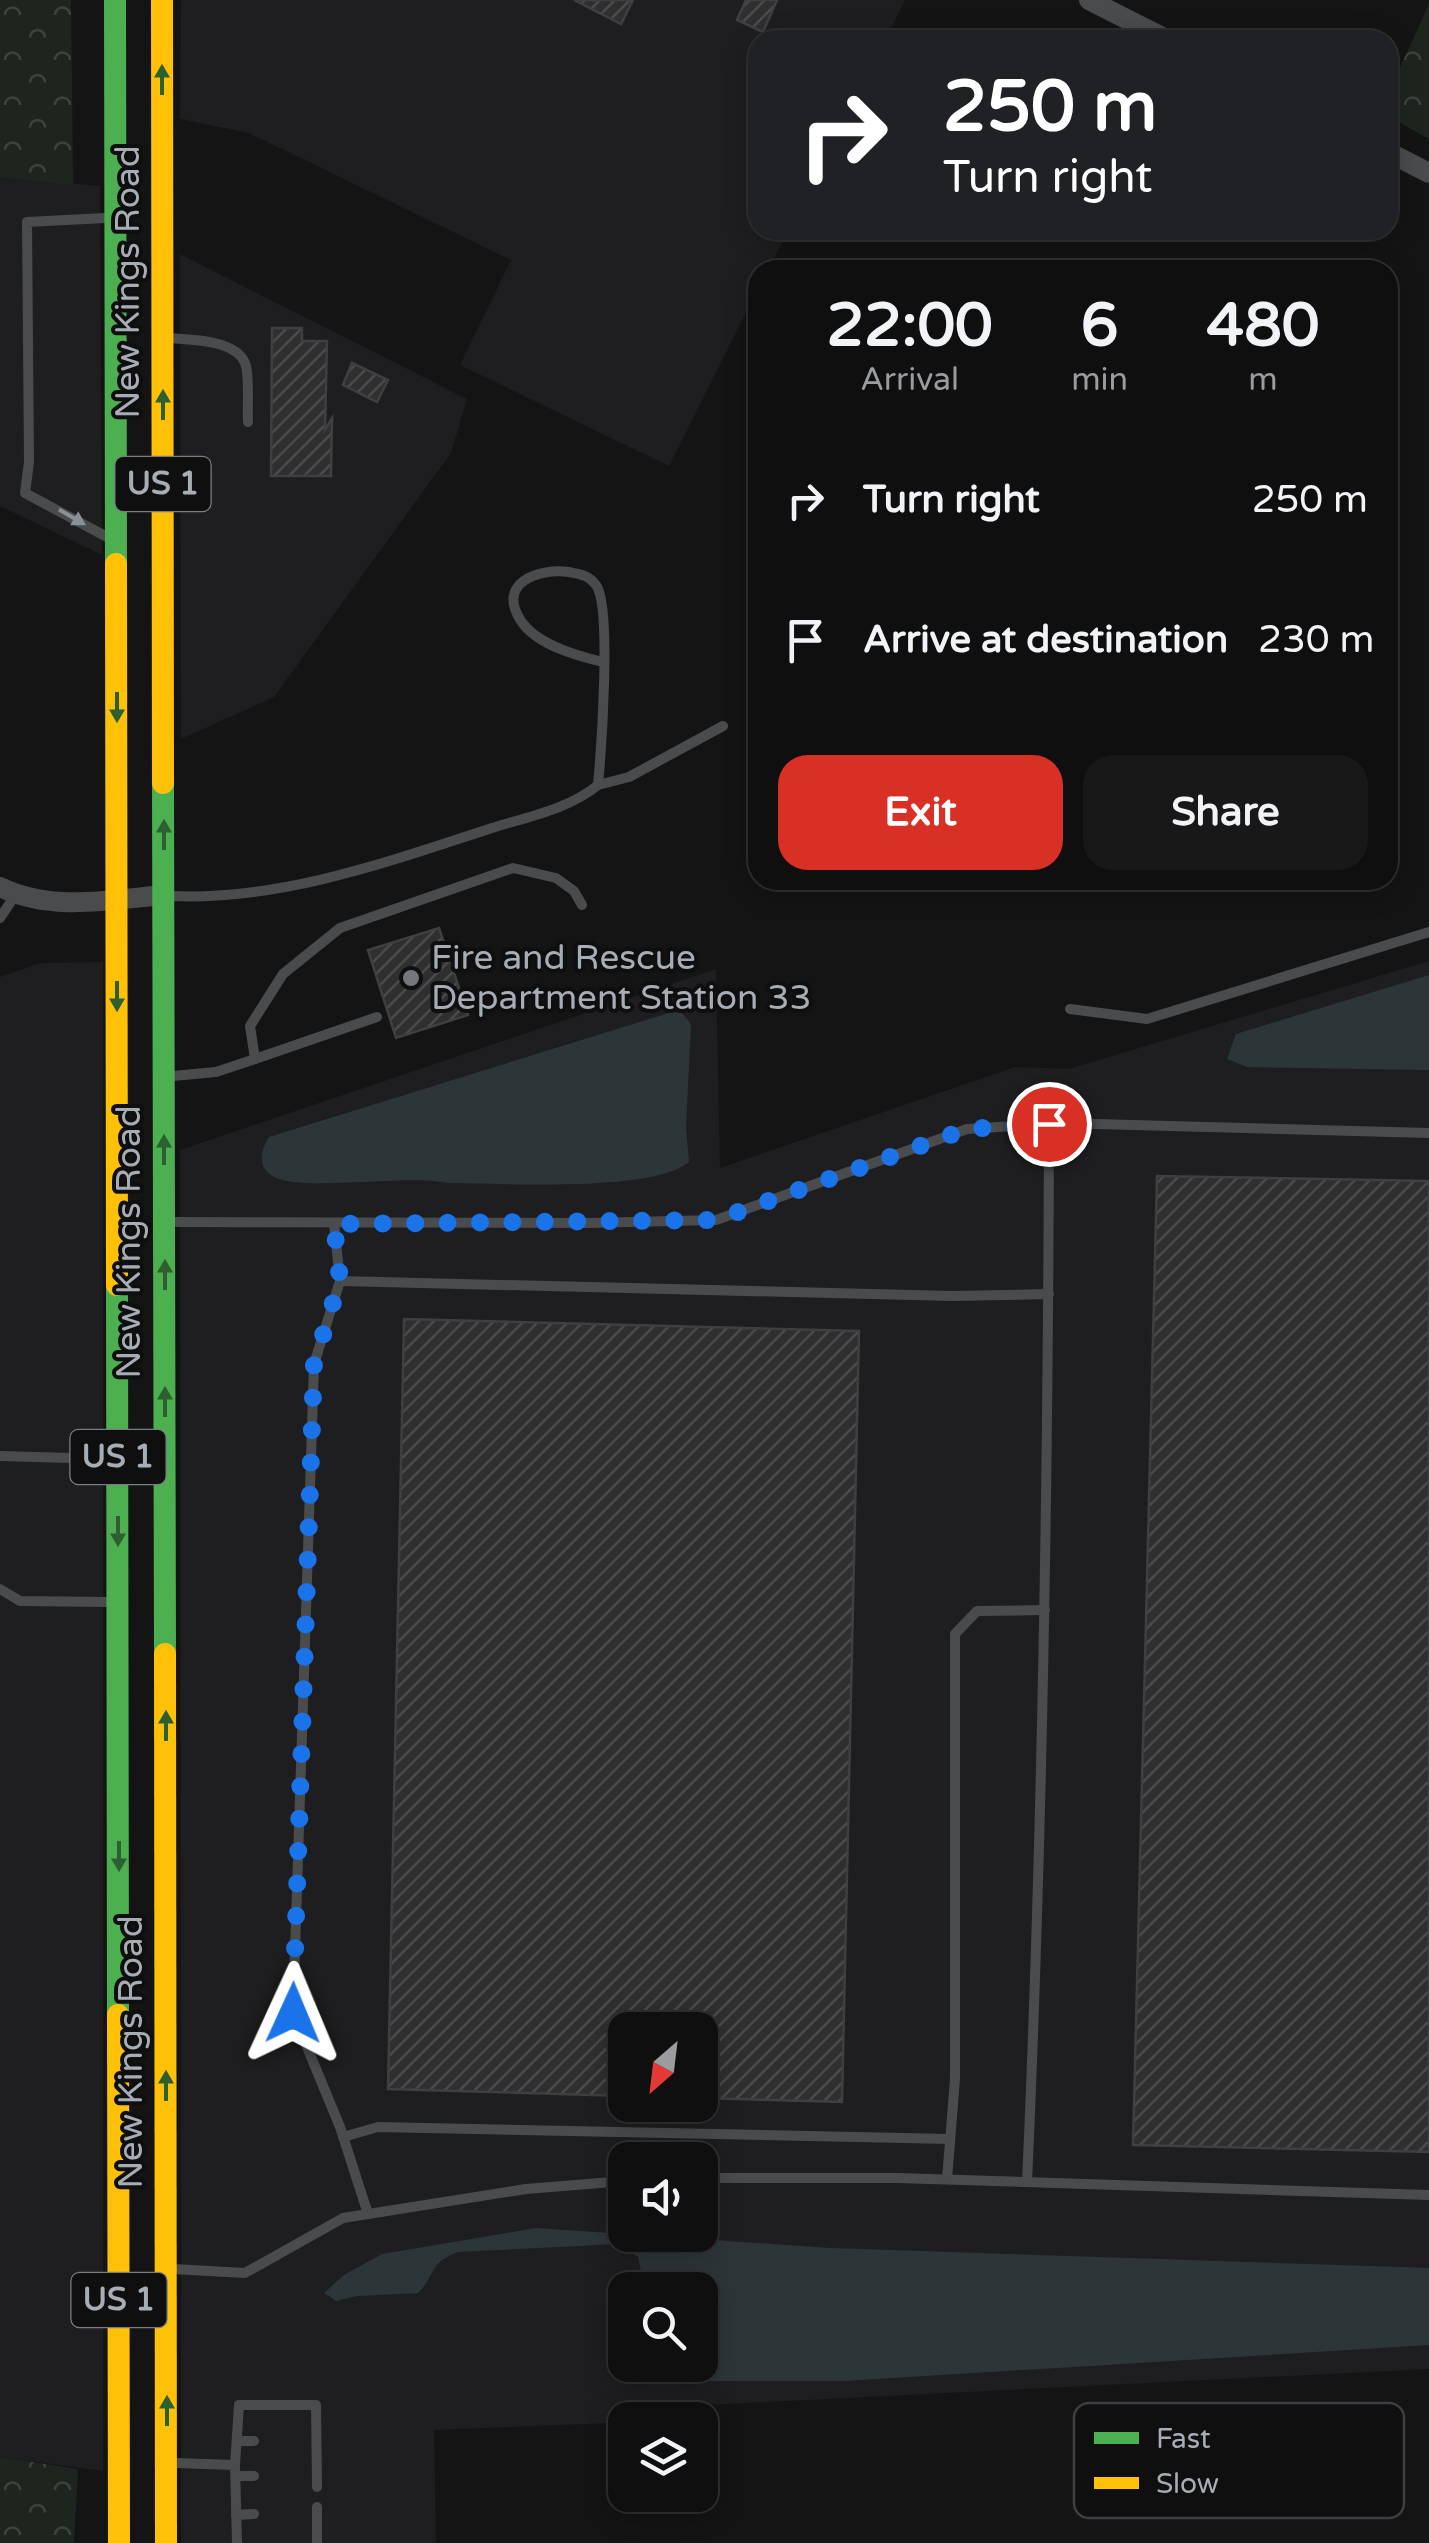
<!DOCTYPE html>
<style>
:root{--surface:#0f0f10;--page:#181819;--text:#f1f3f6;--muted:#9b9c9f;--line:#2f2f30;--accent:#d93025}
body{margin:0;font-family:"Varela Round",sans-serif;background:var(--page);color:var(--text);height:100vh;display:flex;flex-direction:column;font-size:38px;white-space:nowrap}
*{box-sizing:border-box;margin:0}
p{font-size:32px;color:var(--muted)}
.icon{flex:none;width:55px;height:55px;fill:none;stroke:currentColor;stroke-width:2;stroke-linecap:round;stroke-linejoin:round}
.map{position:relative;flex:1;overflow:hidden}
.sheet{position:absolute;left:748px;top:260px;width:650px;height:630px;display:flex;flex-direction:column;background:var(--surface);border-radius:30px;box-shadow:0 5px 25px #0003,0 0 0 2px var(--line)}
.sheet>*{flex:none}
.banner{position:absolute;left:748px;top:30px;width:650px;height:210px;border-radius:30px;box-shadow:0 5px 25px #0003,0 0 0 2px var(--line);background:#202124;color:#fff;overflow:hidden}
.needle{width:65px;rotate:208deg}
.tools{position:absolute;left:608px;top:2012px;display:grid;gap:20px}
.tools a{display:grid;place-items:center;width:110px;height:110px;border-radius:20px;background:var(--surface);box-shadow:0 5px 25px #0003,0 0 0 2px var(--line);font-size:50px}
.pin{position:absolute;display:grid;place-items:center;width:85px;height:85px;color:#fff;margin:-42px;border:5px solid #fff;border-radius:50%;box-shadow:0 2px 10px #0007}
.me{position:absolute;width:110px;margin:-55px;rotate:1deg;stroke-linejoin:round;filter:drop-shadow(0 0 8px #0008)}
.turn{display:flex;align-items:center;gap:35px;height:210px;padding:0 30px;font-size:45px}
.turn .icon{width:130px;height:130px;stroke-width:2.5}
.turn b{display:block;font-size:70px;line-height:85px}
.eta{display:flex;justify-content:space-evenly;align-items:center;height:170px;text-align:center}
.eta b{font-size:60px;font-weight:700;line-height:70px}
.primary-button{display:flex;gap:20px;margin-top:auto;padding:20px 30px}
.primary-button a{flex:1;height:115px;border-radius:30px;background:var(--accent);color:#fff;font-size:40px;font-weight:700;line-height:115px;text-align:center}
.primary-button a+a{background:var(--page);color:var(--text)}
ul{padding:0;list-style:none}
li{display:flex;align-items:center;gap:30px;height:140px;padding:0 30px}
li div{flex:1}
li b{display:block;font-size:38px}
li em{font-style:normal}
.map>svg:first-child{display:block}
.built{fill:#1e1e20;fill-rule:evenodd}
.forest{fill:url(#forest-crowns)}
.water{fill:#2c3639}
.building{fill:url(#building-hatch);stroke:#3d3f41;stroke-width:2.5}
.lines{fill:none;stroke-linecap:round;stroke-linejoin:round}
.lane{stroke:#494b4d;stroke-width:10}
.street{stroke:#494b4d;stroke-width:20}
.fast{stroke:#4caf50;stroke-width:22}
.slow{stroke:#ffc107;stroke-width:22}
.oneway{fill:#2e5f30}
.oneway2{fill:#8b9096}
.route{stroke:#1a73e8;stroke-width:18;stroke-dasharray:0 32.4}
.poi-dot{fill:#74777d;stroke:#0f0f10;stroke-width:4}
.labels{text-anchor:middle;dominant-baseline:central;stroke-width:8;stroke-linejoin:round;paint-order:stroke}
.shield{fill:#0f0f10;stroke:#797e84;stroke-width:2.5}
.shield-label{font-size:32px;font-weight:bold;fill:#a7adb5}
.street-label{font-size:35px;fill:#a7adb5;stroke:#0f0f10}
.poi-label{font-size:35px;fill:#a7adb5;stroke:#0f0f10;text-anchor:start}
.key{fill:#0f0f10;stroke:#3d3e42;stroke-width:2.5}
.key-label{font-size:28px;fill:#a7adb5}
</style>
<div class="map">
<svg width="1429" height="2543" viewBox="0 0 1429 2543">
<defs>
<pattern id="forest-crowns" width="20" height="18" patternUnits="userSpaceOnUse" patternTransform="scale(2.5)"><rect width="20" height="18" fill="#1e251f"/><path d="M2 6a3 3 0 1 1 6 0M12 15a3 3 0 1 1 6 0" fill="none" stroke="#3c423d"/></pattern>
<pattern id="building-hatch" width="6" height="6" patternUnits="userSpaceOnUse" patternTransform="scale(2.5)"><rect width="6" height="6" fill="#2f2f30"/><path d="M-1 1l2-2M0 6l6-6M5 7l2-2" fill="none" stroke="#4a4a4c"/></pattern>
</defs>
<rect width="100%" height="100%" fill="#141415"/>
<g class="built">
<polygon points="181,0 905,0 885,40 758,40 758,230 789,230 768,270 758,270 757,291 669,466 460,365 511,260 249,133 180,119"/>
<polygon points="0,177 100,186 102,555 0,506"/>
<polygon points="180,254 467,399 451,453 274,697 181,739"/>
<path d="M1429 961V2369L624 2409 613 2423 434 2430 436 2543H181L180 1150 716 969 720 1168 1015 1067 1069 1069ZM625 2030H700V2105H625ZM625 2160H700V2235H625ZM625 2290H700V2365H625Z"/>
<polygon points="103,962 103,2471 0,2457 0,977 40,963"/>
</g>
<g class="forest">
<polygon points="0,0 71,0 73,185 0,177"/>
<polygon points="1429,4 1429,139 1388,116 1388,94"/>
<polygon points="0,2457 78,2469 74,2543 0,2543"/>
</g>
<g class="water">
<polygon points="1429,975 1429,1070 1247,1067 1227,1059 1236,1034"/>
<path d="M672 1012 682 1013 691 1024 686 1127 689 1162C652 1193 501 1183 448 1183 405 1174 303 1192 274 1177 257 1168 260 1151 269 1137Z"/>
<path d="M536 2228 830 2248 1429 2268V2345L844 2381H686L662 2384 650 2381 644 2365H700V2290H645L638 2257 618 2244 458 2252C428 2263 437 2274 418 2293L357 2296 336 2301 324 2293 344 2275 382 2254Z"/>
</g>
<g class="building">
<polygon points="574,0 633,0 621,24"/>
<polygon points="746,0 777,0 763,32 737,20"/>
<polygon points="272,328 302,328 302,341 327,341 325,430 332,418 331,476 271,476"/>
<polygon points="352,363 388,380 377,402 343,385"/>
<polygon points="439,928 468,1015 396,1038 368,950"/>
<polygon points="1157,1176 1429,1181 1429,2152 1133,2145"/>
<polygon points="404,1319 859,1331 842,2102 700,2098 700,2030 625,2030 625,2096 388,2089"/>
</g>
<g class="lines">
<g class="lane">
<polyline points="105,218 27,222 29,462 25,493 107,537"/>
<path d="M169 338C190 340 235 339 245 363 250 375 247 408 248 422"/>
<polyline points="598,785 629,777 723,726"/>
<path d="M170 896C280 901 388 862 492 828 527 817 569 809 598 785 601 753 612 606 596 585 589 575 579 574 569 572 538 568 496 583 521 621 537 645 577 656 603 662"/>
<polyline points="0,918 16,894"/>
<polyline points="1070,1009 1147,1019 1429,932"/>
<polyline points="255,1059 377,1017"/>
<polyline points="173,1076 216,1072 255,1059 250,1026 283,974 340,928 513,868 556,878 574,891 582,905"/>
<polyline points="171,1222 588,1223 716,1220 967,1129 1059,1123 1429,1133"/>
<polyline points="334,1223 340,1281 314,1364 293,2013 340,2127 368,2214"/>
<polyline points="340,1281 953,1296 1049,1294"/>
<polyline points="0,1456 107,1459"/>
<polyline points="0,1589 20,1601 107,1602"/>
<polyline points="343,2137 378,2127 950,2139"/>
<polyline points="700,2178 897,2178 1429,2195"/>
<polyline points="947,2179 955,2079 955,1634 977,1611 1045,1610"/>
<path d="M1027 2182C1043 1829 1048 1477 1049 1124"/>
<polyline points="173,2269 245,2273 343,2218 526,2189 625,2181"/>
<polyline points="237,2441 254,2441"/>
<polyline points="175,2463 235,2465 237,2543"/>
<polyline points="235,2465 239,2405 316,2405 317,2487"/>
<polyline points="236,2476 254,2476"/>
<polyline points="317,2507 317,2543"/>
<polyline points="236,2515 254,2514"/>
</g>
<g class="street">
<polyline points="1089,0 1168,40"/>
<polyline points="1388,152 1429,173"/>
<path d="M0 887C51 912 109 900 164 895"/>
</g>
<g class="fast">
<polyline points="115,0 116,564"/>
<polyline points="163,783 165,1654"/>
<polyline points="117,1285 118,2015"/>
</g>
<g class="slow">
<polyline points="162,0 163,783"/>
<polyline points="116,564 117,1285"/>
<polyline points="165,1654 166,2543"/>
<polyline points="118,2015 119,2543"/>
</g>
</g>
<defs><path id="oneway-solid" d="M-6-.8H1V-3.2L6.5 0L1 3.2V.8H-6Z" transform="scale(2.5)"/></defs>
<g class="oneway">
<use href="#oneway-solid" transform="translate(162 80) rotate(-90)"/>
<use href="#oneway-solid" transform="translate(163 405) rotate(-90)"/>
<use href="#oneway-solid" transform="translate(117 707) rotate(90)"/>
<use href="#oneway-solid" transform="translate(164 835) rotate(-90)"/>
<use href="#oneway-solid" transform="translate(117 996) rotate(90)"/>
<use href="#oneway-solid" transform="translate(164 1150) rotate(-90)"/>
<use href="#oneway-solid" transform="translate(165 1275) rotate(-90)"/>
<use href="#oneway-solid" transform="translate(165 1402) rotate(-90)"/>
<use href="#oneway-solid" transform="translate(118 1531) rotate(90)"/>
<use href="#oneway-solid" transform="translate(166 1726) rotate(-90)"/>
<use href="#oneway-solid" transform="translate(119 1856) rotate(90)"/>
<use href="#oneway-solid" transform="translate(166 2086) rotate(-90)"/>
<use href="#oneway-solid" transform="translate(167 2411) rotate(-90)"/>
</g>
<use class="oneway2" href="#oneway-solid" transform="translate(72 517) rotate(30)"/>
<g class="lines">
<polyline class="route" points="293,2013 314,1364 340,1280 334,1224 716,1220 967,1129 1049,1124"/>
</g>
<circle class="poi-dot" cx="411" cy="978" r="10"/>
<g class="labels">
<g class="shield">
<rect x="115.5" y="457" width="95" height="54" rx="8"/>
<rect x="70.5" y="1430" width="95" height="54" rx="8"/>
<rect x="71.5" y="2273" width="95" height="54" rx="8"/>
</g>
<g class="shield-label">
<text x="163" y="484">US 1</text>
<text x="118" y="1457">US 1</text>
<text x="119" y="2300">US 1</text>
</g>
<g class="street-label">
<text transform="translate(128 282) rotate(-90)">New Kings Road</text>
<text transform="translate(129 1242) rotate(-90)">New Kings Road</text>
<text transform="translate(131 2052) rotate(-90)">New Kings Road</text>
</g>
<g class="poi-label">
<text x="431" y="958">Fire and Rescue<tspan x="431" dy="40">Department Station 33</tspan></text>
</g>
</g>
<rect x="1074" y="2403" width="330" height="115" rx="15" class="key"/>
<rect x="1094" y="2432" width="45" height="12" fill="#4caf50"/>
<rect x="1094" y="2477" width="45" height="12" fill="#ffc107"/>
<g class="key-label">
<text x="1156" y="2448">Fast</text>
<text x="1156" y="2493">Slow</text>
</g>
</svg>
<div class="tools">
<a><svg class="needle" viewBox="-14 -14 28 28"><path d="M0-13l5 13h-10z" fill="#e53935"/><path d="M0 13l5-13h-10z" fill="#9b9c9f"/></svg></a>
<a><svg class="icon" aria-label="sound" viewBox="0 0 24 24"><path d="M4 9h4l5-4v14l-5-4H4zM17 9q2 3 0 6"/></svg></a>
<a><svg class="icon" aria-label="search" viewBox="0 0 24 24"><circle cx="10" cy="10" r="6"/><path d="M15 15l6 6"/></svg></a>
<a><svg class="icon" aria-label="layers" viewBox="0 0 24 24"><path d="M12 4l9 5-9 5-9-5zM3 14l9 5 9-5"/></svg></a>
</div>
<div class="pin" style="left:1049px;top:1124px;background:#d93025"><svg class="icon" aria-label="arrive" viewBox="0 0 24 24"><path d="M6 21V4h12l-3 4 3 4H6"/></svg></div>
<svg class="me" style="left:293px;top:2013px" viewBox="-20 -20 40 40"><path d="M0-17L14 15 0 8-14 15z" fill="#1a73e8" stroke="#fff" stroke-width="4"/></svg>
<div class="banner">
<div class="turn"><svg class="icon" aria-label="right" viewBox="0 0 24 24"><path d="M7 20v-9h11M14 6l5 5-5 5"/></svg><div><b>250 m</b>Turn right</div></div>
</div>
<section class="sheet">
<div class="eta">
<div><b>22:00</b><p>Arrival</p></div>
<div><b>6</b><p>min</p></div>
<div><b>480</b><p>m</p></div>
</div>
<ul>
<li><svg class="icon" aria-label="right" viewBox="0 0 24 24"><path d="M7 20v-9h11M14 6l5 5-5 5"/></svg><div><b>Turn right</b></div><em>250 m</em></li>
<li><svg class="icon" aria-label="arrive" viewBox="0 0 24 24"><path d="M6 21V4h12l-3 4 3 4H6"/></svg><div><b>Arrive at destination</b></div><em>230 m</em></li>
</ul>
<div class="primary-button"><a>Exit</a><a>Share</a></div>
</section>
</div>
